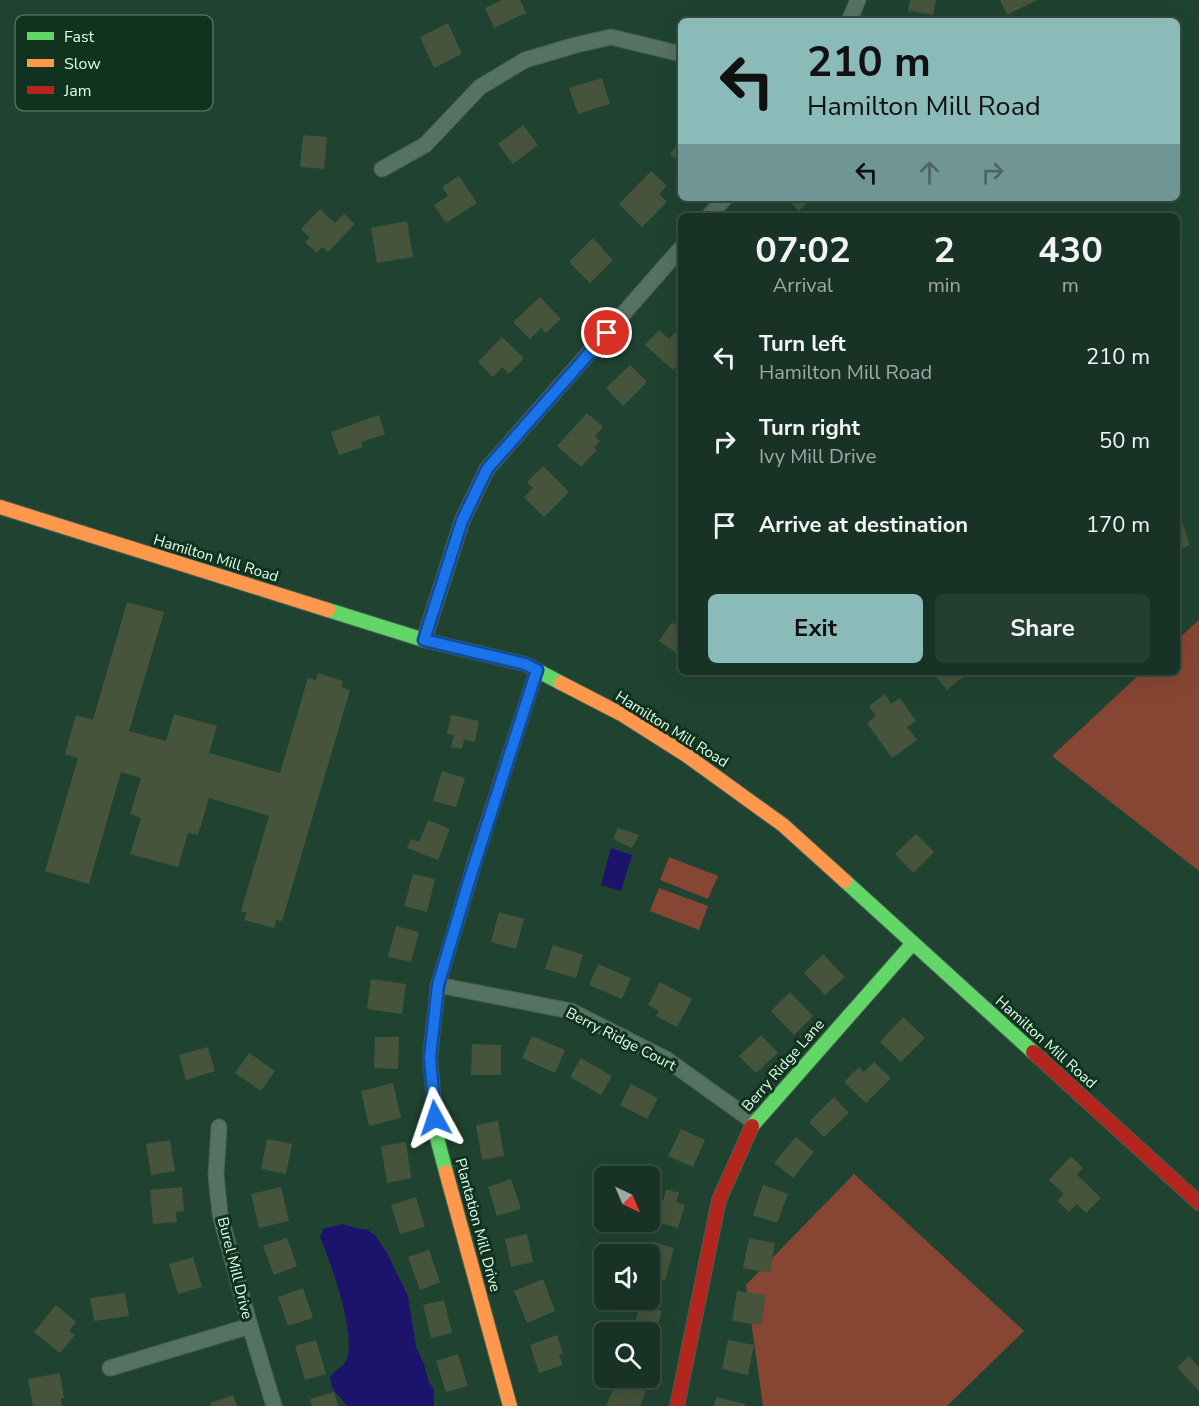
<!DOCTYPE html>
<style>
:root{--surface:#183225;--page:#253e32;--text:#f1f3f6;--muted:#9faaa7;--line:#364d42;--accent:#8bbbb9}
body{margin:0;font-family:"Nunito Sans",sans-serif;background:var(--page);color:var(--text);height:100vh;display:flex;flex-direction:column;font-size:22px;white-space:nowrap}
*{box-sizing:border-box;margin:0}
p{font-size:20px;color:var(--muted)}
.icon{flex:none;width:33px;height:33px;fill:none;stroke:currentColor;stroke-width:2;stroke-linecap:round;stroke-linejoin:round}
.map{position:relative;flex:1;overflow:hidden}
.drawer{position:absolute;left:678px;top:213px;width:502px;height:462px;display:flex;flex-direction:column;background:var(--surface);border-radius:9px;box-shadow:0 6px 24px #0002,0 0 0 2px var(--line)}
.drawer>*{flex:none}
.hud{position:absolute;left:678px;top:18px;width:502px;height:183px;border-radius:9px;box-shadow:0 6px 24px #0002,0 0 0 2px var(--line);background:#8bbbb9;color:#111;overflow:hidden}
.needle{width:39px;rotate:136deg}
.controls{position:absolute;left:594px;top:1166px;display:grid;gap:12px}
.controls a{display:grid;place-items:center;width:66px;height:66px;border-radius:9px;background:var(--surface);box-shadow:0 6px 24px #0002,0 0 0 2px var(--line);font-size:30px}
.pin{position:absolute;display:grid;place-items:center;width:51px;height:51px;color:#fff;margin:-26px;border:3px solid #fff;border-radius:50%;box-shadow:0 2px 6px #0007}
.me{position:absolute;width:66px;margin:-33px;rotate:355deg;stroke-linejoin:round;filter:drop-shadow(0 0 4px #0008)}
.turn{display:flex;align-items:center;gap:21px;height:126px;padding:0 30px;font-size:27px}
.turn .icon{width:78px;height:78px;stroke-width:2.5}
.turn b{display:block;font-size:42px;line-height:51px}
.lanes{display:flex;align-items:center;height:57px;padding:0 30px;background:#0003;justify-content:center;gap:30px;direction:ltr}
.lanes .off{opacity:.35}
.eta{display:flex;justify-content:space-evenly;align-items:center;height:102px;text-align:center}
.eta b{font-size:36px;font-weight:700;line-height:42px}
.primary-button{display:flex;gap:12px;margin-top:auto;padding:12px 30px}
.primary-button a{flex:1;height:69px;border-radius:9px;background:var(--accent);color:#111;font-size:24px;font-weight:700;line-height:69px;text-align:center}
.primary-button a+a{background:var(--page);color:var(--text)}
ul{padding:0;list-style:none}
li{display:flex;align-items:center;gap:18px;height:84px;padding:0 30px}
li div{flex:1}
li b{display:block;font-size:22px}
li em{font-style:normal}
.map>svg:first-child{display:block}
.green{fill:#874633}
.water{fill:#1b136c}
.building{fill:#45543b}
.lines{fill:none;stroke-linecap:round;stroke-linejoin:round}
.street-casing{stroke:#455f51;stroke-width:17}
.fast-casing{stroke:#455f51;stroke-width:16}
.slow-casing{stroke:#455f51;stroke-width:16}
.jam-casing{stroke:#455f51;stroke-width:16}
.street{stroke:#567262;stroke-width:15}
.fast{stroke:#63d668;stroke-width:14}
.slow{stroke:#ff974d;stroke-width:14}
.jam{stroke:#b3261e;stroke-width:14}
.route-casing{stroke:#114b97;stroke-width:15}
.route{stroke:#1a73e8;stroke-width:10}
.labels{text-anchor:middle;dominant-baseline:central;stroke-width:6;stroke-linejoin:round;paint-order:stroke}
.street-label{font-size:15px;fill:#dffee9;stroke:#11321f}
.key{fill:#11321f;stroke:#4f6f5c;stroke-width:1.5}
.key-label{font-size:16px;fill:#dffee9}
</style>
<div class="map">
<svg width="1199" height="1406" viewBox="0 0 1199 1406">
<rect width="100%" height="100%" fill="#204331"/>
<g class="green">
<polygon points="1199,620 1199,871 1052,756 1142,672 1178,672 1178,639"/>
<polygon points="669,857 718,876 708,899 660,880"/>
<polygon points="659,888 708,906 699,930 650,911"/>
<polygon points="854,1174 1024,1331 947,1406 763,1406 746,1285"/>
</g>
<g class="water">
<polygon points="611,848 632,855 621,891 601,885"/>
<path d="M343 1224 355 1228 368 1230 376 1236 387 1253 408 1296 416 1347 424 1364 428 1380 434 1390V1406H347C339 1394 332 1394 330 1377 335 1370 342 1368 346 1361 358 1338 330 1260 320 1237L323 1229Z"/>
</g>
<g class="building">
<polygon points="502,0 520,0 526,13 494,28 485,8"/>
<polygon points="910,0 936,0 933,15 908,11"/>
<polygon points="1000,0 1037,0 1007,15"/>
<polygon points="448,23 462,54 434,68 420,37"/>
<polygon points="602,78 610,104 578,114 569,88"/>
<polygon points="523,125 538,145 513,164 498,144"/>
<polygon points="303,135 327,137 324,169 300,167"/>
<polygon points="681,141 681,164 670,154"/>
<polygon points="651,171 667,186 659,194 667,202 642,227 619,204"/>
<polygon points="459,176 477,203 446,223 434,205 448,196 442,187"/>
<polygon points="786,198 812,198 799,211"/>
<polygon points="320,209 335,223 344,214 355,224 328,252 322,247 317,253 305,242 310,238 301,229"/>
<polygon points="407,221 413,257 377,263 371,228"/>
<polygon points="593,238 613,260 590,283 569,262"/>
<polygon points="540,297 561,319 546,333 541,328 530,339 513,322"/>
<polygon points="681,326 681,361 673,370 645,345 659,330 669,339"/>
<polygon points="502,337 524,358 509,374 502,367 493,377 478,362"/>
<polygon points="630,365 647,382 623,406 606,388"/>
<polygon points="587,413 603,427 595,436 600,441 594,447 597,450 581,467 557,446"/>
<polygon points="379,415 385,434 361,442 363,447 339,455 331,432"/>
<polygon points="543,466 569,492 544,517 524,497 533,488 527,482"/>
<polygon points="1178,511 1190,545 1178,550"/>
<polygon points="127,602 164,612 129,731 166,741 174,714 217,726 209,753 280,773 308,678 316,680 318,673 343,681 341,687 350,690 282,921 276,920 274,928 244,920 247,913 241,911 269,816 209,798 198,835 188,833 178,867 130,854 141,818 130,814 141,778 121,772 89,884 45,871 78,758 65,754 76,715 93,720"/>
<polygon points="672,622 681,629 681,656 659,641"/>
<polygon points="932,672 969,672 947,690"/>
<polygon points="885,694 891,704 900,698 916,721 907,727 917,740 892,758 867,723 876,716 869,706"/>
<polygon points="451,715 479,721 475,742 464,740 462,749 451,747 454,735 447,734"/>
<polygon points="442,771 465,778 456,807 433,801"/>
<polygon points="428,820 450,829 438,860 407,848 411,839 419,842"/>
<polygon points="618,828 639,835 632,848 613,839"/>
<polygon points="916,834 934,852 913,873 895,854"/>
<polygon points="413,874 435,879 427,912 404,906"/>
<polygon points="499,912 524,919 516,949 491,942"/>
<polygon points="396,926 419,932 411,962 388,957"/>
<polygon points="553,945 583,955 576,978 545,969"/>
<polygon points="823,954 845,977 825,995 804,973"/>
<polygon points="598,964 631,978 622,999 589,985"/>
<polygon points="371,979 406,984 402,1014 367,1009"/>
<polygon points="660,982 692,999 677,1027 656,1016 659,1011 648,1005"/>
<polygon points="790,992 813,1016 794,1035 771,1011"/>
<polygon points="903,1017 925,1038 901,1062 880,1042"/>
<polygon points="761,1035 778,1053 756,1073 739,1056"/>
<polygon points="532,1036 565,1050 555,1073 522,1058"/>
<polygon points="375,1037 399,1037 398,1069 374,1068"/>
<polygon points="472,1044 501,1045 501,1075 471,1075"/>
<polygon points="208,1047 215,1071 186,1080 179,1055"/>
<polygon points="249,1053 275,1071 261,1091 235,1073"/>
<polygon points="581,1058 612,1076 601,1095 570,1077"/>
<polygon points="874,1062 891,1078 866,1103 844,1082 859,1067 864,1072"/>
<polygon points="393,1083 401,1118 369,1126 361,1091"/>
<polygon points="631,1084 658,1098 647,1119 620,1105"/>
<polygon points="834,1097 849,1113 824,1137 809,1122"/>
<polygon points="498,1121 504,1156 482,1160 476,1125"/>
<polygon points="681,1129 705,1140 693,1167 668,1156"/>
<polygon points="796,1137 814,1152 793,1178 774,1163"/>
<polygon points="267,1139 292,1144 286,1174 261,1169"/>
<polygon points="170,1140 175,1171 151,1175 146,1144"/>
<polygon points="406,1142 411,1178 387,1183 381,1146"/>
<polygon points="1071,1156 1083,1168 1077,1175 1101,1198 1086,1213 1077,1204 1069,1212 1057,1201 1064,1194 1049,1180"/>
<polygon points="511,1179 521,1209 497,1216 488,1187"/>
<polygon points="763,1185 788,1194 777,1223 753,1215"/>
<polygon points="182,1187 184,1211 176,1212 177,1222 153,1224 150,1190"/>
<polygon points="281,1187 289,1221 259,1228 251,1194"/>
<polygon points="666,1189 679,1193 676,1202 685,1205 678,1228 650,1220 650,1208 652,1198 663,1201"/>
<polygon points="416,1197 425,1227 400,1234 391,1205"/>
<polygon points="527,1234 533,1262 511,1267 505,1239"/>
<polygon points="287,1238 297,1266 274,1275 263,1246"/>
<polygon points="749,1238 775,1243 770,1273 743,1268"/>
<polygon points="653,1242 674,1248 665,1281 650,1277 650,1253"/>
<polygon points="429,1250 440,1282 420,1290 408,1257"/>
<polygon points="193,1257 202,1287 178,1294 169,1264"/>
<polygon points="543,1279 555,1311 527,1323 514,1291"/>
<polygon points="303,1288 313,1318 288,1326 278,1297"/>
<polygon points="737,1291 766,1295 761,1325 732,1321"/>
<polygon points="125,1293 129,1316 94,1321 90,1298"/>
<polygon points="444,1300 452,1333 431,1338 423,1305"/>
<polygon points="56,1305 76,1322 69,1331 75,1335 60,1353 34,1332"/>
<polygon points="640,1305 662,1311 653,1340 650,1339 650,1332 632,1332"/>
<polygon points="557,1335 563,1354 559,1355 563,1365 539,1373 530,1345"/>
<polygon points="316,1340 326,1374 305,1380 295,1346"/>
<polygon points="728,1340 754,1345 748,1375 722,1369"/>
<polygon points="458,1354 468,1386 446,1392 436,1361"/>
<polygon points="1189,1356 1199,1367 1199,1391 1177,1367"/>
<polygon points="60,1373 64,1398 61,1398 62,1406 33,1406 28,1379"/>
<polygon points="618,1379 646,1391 640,1406 606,1406"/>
<polygon points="334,1392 338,1406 312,1406 310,1399"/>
<polygon points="233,1395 237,1406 211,1406 210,1403"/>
<polygon points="716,1397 745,1404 745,1406 714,1406"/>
</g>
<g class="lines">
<g class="street-casing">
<g id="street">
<polyline points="849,21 858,0"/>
<polyline points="382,169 425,145 480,87 525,60 576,45 611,37 681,54"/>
<polyline points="709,216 725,198"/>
<polyline points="424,640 462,521 487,469 681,248"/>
<polyline points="438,985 571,1011 666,1059 754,1122"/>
<polyline points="219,1127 216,1175 220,1214 250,1326 274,1406"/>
<polyline points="110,1368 250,1326"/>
</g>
</g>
<g class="fast-casing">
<g id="fast">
<polyline points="328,610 424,640 525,664 561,683"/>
<polyline points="845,881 1033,1052"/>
<polyline points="752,1126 913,943"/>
<polyline points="446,1172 437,1138 430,1057 438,985 476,858"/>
</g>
</g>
<g class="slow-casing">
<g id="slow">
<polyline points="0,507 328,610"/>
<polyline points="561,683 623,715 686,755 783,825 845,881"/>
<polyline points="446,1172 510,1406"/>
</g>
</g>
<g class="jam-casing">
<g id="jam">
<polyline points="476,858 537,670"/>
<polyline points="1033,1052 1199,1203"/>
<polyline points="677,1406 719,1200 752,1126"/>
</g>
</g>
<use href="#street" class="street"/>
<use href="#fast" class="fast"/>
<use href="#slow" class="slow"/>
<use href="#jam" class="jam"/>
</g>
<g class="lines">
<g class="route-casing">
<polyline id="route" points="435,1118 430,1057 438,985 469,881 537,670 525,664 424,640 462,521 487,469 607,333"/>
</g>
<use href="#route" class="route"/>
</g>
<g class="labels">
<g class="street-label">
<text transform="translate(216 558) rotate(17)">Hamilton Mill Road</text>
<text transform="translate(672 729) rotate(32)">Hamilton Mill Road</text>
<text transform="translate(621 1039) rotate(27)">Berry Ridge Court</text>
<text transform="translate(1046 1042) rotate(42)">Hamilton Mill Road</text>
<text transform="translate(783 1065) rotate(-49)">Berry Ridge Lane</text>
<text transform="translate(478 1225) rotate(75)">Plantation Mill Drive</text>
<text transform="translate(235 1268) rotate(76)">Burel Mill Drive</text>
</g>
</g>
<rect x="15" y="15" width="198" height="96" rx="9" class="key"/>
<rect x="27" y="32" width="27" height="8" fill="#63d668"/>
<rect x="27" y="59" width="27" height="8" fill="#ff974d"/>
<rect x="27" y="86" width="27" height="8" fill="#b3261e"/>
<g class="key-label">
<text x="64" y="42">Fast</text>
<text x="64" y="69">Slow</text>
<text x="64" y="96">Jam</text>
</g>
</svg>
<div class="controls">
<a><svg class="needle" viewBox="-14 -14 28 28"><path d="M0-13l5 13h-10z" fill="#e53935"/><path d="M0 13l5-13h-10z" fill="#9faaa7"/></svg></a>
<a><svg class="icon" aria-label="sound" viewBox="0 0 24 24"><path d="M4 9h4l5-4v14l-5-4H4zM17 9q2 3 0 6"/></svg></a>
<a><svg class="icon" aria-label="search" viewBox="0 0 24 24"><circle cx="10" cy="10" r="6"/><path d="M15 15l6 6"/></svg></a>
</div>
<div class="pin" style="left:607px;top:333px;background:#d93025"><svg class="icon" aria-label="arrive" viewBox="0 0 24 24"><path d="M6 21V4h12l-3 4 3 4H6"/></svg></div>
<svg class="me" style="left:435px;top:1118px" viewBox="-20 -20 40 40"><path d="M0-17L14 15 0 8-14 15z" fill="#1a73e8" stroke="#fff" stroke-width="4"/></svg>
<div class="hud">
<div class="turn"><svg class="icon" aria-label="left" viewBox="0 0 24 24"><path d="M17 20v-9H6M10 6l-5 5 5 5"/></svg><div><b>210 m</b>Hamilton Mill Road</div></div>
<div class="lanes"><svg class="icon" aria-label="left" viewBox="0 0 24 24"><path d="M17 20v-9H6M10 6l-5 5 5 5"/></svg><svg class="icon off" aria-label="ahead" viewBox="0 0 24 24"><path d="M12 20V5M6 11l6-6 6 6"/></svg><svg class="icon off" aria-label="right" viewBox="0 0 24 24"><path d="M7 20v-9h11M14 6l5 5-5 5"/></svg></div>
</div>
<section class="drawer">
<div class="eta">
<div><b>07:02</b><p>Arrival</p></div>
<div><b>2</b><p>min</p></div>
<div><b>430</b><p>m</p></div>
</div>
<ul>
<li><svg class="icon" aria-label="left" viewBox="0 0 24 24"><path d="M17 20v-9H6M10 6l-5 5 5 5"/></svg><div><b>Turn left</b><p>Hamilton Mill Road</p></div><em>210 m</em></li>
<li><svg class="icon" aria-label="right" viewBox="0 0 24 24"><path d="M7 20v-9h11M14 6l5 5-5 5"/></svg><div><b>Turn right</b><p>Ivy Mill Drive</p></div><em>50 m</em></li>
<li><svg class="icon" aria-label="arrive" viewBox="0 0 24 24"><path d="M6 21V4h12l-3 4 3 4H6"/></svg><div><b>Arrive at destination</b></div><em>170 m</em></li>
</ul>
<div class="primary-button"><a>Exit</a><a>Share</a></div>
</section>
</div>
